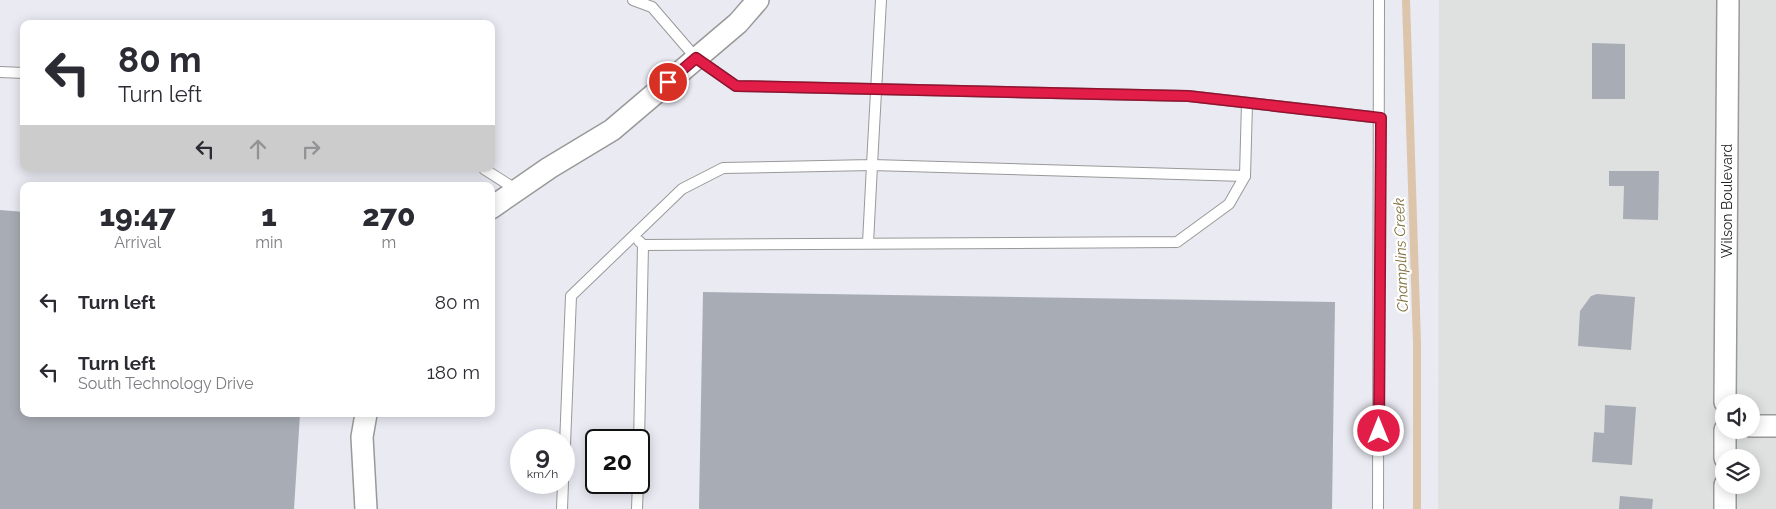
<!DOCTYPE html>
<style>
:root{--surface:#fff;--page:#f2f2f3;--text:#2b2b33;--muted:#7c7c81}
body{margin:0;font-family:Raleway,sans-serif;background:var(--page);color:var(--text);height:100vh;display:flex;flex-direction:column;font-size:19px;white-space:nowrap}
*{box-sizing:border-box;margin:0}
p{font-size:16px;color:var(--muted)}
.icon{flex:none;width:28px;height:28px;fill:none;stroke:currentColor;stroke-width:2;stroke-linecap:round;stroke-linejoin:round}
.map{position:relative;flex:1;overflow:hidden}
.side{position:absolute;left:20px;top:182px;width:475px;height:235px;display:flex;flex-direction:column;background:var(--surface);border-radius:10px;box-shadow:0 2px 12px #0003}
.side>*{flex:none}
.hud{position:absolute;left:20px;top:20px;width:475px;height:152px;border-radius:10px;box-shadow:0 2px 12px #0003;background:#fff;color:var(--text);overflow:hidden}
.fabs{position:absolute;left:1715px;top:394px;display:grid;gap:10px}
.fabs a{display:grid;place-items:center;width:45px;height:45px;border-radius:50%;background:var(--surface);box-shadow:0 2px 12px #0003;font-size:25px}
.speed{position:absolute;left:510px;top:429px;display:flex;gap:10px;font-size:25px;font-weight:700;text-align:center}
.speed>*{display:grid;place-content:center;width:65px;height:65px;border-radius:50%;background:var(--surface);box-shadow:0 2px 12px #0003;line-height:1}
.speed small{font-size:12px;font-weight:400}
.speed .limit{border:2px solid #111;border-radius:8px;background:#fff;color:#111}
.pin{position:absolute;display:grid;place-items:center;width:42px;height:42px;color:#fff;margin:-21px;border:2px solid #fff;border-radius:50%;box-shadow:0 1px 5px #0007}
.me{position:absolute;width:55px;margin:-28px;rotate:0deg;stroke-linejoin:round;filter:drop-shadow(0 0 4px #0008)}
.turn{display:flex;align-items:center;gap:18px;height:105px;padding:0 15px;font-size:22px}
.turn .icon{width:65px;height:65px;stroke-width:2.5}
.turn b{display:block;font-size:35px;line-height:42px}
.lanes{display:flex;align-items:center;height:48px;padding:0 15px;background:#0003;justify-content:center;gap:25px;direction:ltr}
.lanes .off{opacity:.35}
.eta{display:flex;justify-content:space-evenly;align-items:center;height:85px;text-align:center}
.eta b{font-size:30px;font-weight:800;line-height:35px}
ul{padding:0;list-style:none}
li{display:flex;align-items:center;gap:15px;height:70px;padding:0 15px}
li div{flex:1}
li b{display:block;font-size:19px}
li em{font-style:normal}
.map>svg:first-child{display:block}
.residential{fill:#dfe0e0;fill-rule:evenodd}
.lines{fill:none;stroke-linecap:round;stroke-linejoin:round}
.stream{stroke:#ddc5ac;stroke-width:8}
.building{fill:#a8acb4}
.lane-casing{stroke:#999;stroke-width:12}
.street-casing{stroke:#999;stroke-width:24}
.lane{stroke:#fff;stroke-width:10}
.street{stroke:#fff;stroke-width:21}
.route-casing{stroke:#92132f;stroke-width:12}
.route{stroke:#e11d48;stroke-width:9}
.labels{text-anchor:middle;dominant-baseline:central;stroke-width:4.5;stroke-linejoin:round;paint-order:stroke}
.street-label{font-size:14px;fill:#222;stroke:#fff}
.water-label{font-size:15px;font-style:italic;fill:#80713e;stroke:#fff}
</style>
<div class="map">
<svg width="1776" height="509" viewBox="0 0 1776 509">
<rect width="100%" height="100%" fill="#e9eaf2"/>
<path class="residential" d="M1439 0H1776V509H1438ZM1724 402H1751V430H1724ZM1724 458H1751V485H1724Z"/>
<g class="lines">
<polyline class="stream" points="1406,0 1417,343 1417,509"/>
</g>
<g class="building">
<polygon points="1592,43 1625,44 1625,99 1592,99"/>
<polygon points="1609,171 1659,171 1658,220 1623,219 1624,186 1609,186"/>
<polygon points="0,210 24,212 24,414 300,414 294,509 0,509"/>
<polygon points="703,292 1335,302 1332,509 699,509"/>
<polygon points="1597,294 1635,297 1631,350 1578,346 1580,311 1591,296"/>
<polygon points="1605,405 1636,407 1632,465 1592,462 1594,432 1604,433"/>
<polygon points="1620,496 1653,499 1652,509 1619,509"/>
</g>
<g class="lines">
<g class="lane-casing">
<g id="lane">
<polyline points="633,0 652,7 696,58 736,86 1189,96 1381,118"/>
<polyline points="0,72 24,73"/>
<polyline points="484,169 517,190"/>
<polyline points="639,241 643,245 639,443"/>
<polyline points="868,243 872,165 1245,176 1247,103"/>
<polyline points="643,245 1177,242 1229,204 1245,176"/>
<polyline points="564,469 571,296 682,189 723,168 872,165 881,0"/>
<polyline points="562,509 563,482"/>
<polyline points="637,509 638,482"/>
<polyline points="1378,509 1379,0"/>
</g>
</g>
<g class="street-casing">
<g id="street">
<polyline points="491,208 549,168 612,130 738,23 758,0"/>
<polyline points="1725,402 1728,0"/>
<polyline points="1751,426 1776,426"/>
<polyline points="1725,458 1725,430"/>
<polyline points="366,509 362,437 366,414"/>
<polyline points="1725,509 1725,485"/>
</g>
</g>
<use href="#lane" class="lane"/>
<use href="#street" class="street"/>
</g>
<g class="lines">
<g class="route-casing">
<polyline id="route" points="668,82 696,58 736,86 1188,96 1381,118 1379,431"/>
</g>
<use href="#route" class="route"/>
</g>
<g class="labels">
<g class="street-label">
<text transform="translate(1727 201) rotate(-90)">Wilson Boulevard</text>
</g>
<g class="water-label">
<text transform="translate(1401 255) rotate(-92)">Champlins Creek</text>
</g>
</g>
</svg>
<div class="fabs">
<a><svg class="icon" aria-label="sound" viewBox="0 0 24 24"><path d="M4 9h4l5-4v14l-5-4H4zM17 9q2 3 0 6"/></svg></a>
<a><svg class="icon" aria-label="layers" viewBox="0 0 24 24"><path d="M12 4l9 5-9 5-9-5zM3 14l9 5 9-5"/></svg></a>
</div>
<div class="speed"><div>9<small>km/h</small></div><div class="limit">20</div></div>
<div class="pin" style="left:668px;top:82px;background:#d93025"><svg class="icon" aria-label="arrive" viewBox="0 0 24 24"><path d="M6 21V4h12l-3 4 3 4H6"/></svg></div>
<svg class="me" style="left:1379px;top:431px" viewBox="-20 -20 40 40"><circle r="17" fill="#e11d48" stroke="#fff" stroke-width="3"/><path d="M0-11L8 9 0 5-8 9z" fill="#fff"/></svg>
<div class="hud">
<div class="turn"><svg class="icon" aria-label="left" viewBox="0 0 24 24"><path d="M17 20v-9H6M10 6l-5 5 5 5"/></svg><div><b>80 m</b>Turn left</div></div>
<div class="lanes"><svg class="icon" aria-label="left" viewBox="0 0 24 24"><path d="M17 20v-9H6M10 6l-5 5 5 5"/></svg><svg class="icon off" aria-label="ahead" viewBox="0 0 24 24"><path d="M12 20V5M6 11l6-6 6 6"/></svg><svg class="icon off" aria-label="right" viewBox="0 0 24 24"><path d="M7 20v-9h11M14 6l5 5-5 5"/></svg></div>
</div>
<section class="side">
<div class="eta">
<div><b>19:47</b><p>Arrival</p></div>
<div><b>1</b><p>min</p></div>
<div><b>270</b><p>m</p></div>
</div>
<ul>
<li><svg class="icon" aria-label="left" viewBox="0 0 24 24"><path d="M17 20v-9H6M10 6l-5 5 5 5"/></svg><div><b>Turn left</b></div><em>80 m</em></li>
<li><svg class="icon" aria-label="left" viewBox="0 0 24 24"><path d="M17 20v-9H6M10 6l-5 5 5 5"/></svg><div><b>Turn left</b><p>South Technology Drive</p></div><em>180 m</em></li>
</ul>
</section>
</div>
